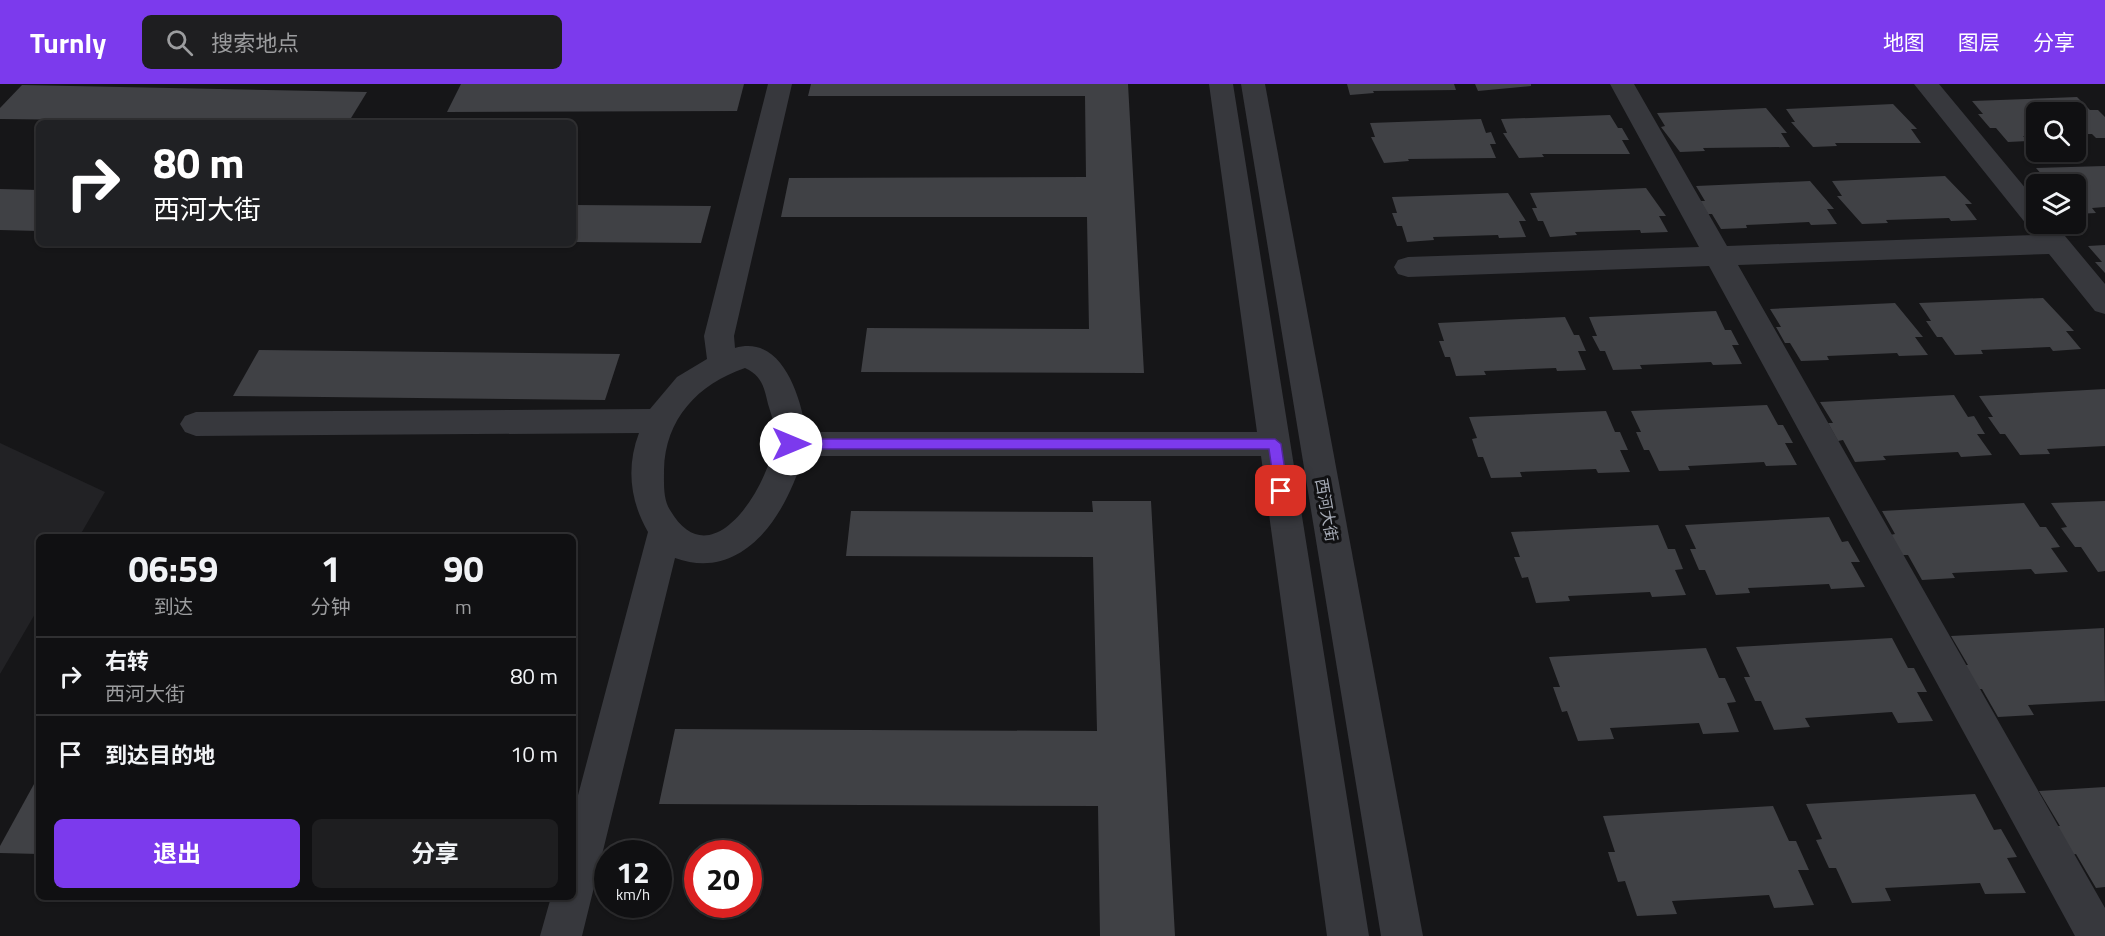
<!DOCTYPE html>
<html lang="zh">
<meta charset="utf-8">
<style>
:root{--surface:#101012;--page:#1e1e20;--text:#f1f3f6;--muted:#9c9d9f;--line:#303032;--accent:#7c3aed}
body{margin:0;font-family:"Titillium Web","Noto Sans SC",sans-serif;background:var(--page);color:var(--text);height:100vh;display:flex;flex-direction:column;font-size:22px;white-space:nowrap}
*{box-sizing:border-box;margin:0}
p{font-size:20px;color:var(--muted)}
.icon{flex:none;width:33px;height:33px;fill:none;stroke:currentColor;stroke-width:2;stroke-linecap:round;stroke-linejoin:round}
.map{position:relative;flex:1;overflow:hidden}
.drawer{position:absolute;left:36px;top:450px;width:540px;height:366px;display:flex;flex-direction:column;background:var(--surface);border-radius:9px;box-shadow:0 2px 4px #0004,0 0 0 2px var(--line)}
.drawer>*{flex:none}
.banner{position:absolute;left:36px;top:36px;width:540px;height:126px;border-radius:9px;box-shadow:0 2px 4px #0004,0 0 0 2px var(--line);background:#202124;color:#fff;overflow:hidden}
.buttons{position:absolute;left:2026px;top:18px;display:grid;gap:12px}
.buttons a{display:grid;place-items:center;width:60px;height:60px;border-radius:9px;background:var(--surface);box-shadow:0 2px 4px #0004,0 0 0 2px var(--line);font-size:30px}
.speed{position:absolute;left:594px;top:756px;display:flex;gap:12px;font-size:30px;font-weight:700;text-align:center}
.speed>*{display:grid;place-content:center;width:78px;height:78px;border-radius:50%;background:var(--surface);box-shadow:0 2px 4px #0004,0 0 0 2px var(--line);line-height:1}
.speed small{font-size:15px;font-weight:400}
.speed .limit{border:9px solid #d22;background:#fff;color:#111}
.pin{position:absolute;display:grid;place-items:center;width:51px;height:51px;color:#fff;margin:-26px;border-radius:12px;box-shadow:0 3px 9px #0006}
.me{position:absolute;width:66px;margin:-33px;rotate:90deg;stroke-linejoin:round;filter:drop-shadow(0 0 4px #0008)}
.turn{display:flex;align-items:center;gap:21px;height:126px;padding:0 18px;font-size:27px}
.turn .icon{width:78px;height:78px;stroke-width:2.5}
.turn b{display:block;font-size:42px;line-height:51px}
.eta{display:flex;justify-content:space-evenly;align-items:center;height:102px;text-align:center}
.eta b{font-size:36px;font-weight:700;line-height:42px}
.cta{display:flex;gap:12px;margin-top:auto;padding:12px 18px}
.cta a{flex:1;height:69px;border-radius:9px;background:var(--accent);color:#fff;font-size:24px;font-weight:700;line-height:69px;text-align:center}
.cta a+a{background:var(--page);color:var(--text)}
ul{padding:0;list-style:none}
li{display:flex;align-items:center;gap:18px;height:78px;padding:0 18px;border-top:2px solid var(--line)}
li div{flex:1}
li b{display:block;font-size:22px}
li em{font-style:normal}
header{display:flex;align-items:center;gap:36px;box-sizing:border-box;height:84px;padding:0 30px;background:var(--accent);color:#fff}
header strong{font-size:28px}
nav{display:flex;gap:33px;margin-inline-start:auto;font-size:21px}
.search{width:420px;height:54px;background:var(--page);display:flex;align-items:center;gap:15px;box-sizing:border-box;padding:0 21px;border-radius:9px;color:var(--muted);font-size:22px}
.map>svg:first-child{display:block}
.built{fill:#222225}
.building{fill:#404145}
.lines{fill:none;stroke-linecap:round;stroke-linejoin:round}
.minor{fill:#37383d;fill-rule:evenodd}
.route{fill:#7c3aed;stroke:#51269a;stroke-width:1.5}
.labels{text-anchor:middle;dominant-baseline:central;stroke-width:6;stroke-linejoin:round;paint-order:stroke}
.street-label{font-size:16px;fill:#a8adb8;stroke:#111113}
</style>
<header>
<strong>Turnly</strong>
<div class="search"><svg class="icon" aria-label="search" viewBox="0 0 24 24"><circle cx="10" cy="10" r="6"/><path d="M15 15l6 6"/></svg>搜索地点</div>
<nav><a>地图</a><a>图层</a><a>分享</a></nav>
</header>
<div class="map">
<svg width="2105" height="852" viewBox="0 0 2105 852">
<rect width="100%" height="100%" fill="#161618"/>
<polygon class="built" points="0,359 105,408 79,453 39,453 39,523 0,590"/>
<g class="building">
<polygon points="461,0 744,0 737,27 447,28"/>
<polygon points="811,0 1128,0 1144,289 861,288 867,244 1089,245 1087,133 781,133 789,94 1086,93 1085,12 808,12"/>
<polygon points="1347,0 1454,0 1456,6 1373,7 1374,9 1350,11"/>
<polygon points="1475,0 1531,0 1531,2 1478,7"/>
<polygon points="22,1 367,8 348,39 0,35 0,24"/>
<polygon points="2077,13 2090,26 2098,26 2105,33 2105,54 2096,54 2092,50 2076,50 2076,28 2037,28 2037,52 2023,52 2028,57 2008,58 1996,44 1990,44 1978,30 1983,30 1972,17"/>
<polygon points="1893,20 1917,45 1911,45 1921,59 1835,59 1837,62 1813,63 1791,38 1795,38 1786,25"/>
<polygon points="1766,24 1787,49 1781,49 1790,63 1703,64 1705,67 1680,68 1661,43 1665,42 1657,29"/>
<polygon points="1610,31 1618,44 1622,44 1629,56 1622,56 1630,70 1542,70 1544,73 1519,74 1503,49 1507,49 1501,35"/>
<polygon points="1481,35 1486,49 1491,48 1496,60 1490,60 1496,74 1408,75 1409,77 1384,79 1371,53 1375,53 1370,39"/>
<polygon points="2105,82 2105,123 2092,124 2096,129 2076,130 2076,100 2050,100 2036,84"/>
<polygon points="1945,92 1972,120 1965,120 1977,136 1951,137 1949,134 1886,136 1888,139 1862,140 1837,112 1842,112 1832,97"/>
<polygon points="1810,97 1834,125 1827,125 1837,140 1811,141 1809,138 1746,141 1747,144 1721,145 1712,130 1708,130 1700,117 1705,117 1696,102"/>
<polygon points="1646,104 1666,132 1659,132 1668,148 1641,149 1640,146 1575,148 1577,151 1550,153 1543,137 1538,137 1532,124 1537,124 1530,109"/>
<polygon points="0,105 39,106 39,147 0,146"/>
<polygon points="1508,109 1526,137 1519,137 1526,153 1499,154 1498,151 1433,153 1434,156 1407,158 1402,142 1397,142 1392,129 1397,129 1392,113"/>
<polygon points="573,121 711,122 701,159 573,158"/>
<polygon points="2105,161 2105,189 2095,178 2102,178 2088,162"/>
<polygon points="2043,214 2074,247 2066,247 2081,265 2053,267 2050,263 1981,266 1983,270 1955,271 1942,253 1937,253 1926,237 1931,237 1919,219"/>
<polygon points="1895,219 1923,253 1915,253 1928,271 1899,272 1897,269 1827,272 1829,276 1801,277 1790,259 1785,259 1776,243 1781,243 1770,225"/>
<polygon points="1716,227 1725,246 1731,246 1739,261 1732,261 1742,280 1713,281 1711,278 1640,281 1642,285 1613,286 1605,267 1600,267 1592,252 1597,252 1589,233"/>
<polygon points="1565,233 1574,251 1579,251 1586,267 1578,267 1586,286 1557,287 1556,284 1484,287 1486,291 1456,292 1450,273 1445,273 1439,257 1444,257 1438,239"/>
<polygon points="259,266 620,270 605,316 233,312"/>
<polygon points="2105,305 2105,362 2047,365 2050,370 2020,371 2005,350 2000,350 1988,333 1993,333 1979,312"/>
<polygon points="1954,311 1968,333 1974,332 1985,350 1977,350 1992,371 1961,373 1958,368 1883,372 1886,376 1855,378 1843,356 1838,357 1828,339 1833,339 1820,318"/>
<polygon points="1767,321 1778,341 1783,341 1793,359 1785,359 1797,381 1766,382 1764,378 1688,382 1690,386 1659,387 1649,366 1644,366 1636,348 1641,348 1631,327"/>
<polygon points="1606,327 1615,348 1620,348 1628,366 1620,366 1630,388 1598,389 1596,385 1520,388 1522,393 1491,394 1483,373 1478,373 1472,355 1477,354 1469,333"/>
<polygon points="1092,417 1151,417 1175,852 1100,852 1098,722 659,720 675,645 1097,647 1093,473 846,472 851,427 1093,428"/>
<polygon points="2105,417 2105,487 2098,488 2081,463 2075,463 2061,444 2067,443 2051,419"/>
<polygon points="2024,419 2040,443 2046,443 2060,463 2051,464 2068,488 2035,490 2031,485 1952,489 1955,494 1922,496 1908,471 1902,471 1890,451 1895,450 1882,427"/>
<polygon points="1829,433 1842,458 1848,457 1860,478 1851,478 1865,503 1831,505 1829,500 1748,504 1750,509 1716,511 1705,486 1699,486 1690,465 1696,465 1685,441"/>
<polygon points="1658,441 1668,465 1675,465 1683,485 1675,486 1686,511 1652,513 1650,508 1568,512 1570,517 1536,519 1528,493 1522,494 1514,473 1520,473 1511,448"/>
<polygon points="2104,544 2105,617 2028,621 2034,631 1998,633 1982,605 1976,605 1962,581 1968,581 1951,552"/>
<polygon points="1892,554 1908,584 1914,584 1927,608 1917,608 1933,637 1898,639 1892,628 1805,634 1810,643 1774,646 1761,617 1755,617 1744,593 1750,593 1736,563"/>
<polygon points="1706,564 1719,594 1725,594 1736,618 1727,619 1739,648 1703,650 1699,639 1610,644 1614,655 1578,657 1567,627 1562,628 1553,603 1560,603 1549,573"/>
<polygon points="39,691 39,770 0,769 0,762"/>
<polygon points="2105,703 2105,803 2096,804 2076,770 2070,771 2053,742 2060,742 2039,707"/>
<polygon points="1975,710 1994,746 2001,745 2017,773 2007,774 2026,809 1985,810 1980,799 1885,804 1891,817 1852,819 1836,784 1829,784 1816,756 1822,755 1806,720"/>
<polygon points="1773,722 1789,757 1796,757 1809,786 1798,786 1814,821 1774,824 1769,811 1672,817 1677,830 1637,832 1625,797 1618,798 1608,768 1615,768 1603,732"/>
</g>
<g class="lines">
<g class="minor">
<path d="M768 0H792L734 252 735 264C782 250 801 313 806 348H1257L1209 0H1233L1369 852H1327L1261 372H803C787 429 744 499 675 474L582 852H540L551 813H573V730L648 448C630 417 626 383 639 349L196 352 185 348 180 340 185 332 196 328 650 325 677 293 707 275 704 252ZM745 284C762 292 764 303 768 320 772 333 777 346 774 360 767 404 711 496 670 426 663 415 664 400 664 386 665 335 698 300 745 284Z"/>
<polygon points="1241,0 1265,0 1423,852 1381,852"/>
<polygon points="1610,0 1634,0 1727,162 2035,151 1914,0 1939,0 2037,118 2037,140 2055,140 2105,200 2105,230 2095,227 2049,170 1738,181 2105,824 2105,852 2075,852 1709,182 1408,193 1398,190 1394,183 1398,176 1408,173 1699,163"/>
</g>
</g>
<polygon class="route" points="791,355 1275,355 1281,360 1288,407 1281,412 1275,407 1269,365 791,365 784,360"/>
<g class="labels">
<g class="street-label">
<text transform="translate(1327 426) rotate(80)">西河大街</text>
</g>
</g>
</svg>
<div class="buttons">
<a><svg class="icon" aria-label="search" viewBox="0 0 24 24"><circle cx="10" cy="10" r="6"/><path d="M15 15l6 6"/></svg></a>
<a><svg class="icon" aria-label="layers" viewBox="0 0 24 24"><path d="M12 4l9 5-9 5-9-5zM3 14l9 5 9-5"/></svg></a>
</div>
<div class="speed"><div>12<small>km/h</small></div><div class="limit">20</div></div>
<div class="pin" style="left:1281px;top:407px;background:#d93025"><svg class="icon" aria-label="arrive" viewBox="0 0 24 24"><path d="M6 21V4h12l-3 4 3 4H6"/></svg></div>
<svg class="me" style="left:791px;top:360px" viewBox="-20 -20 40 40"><circle r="19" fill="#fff"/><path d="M0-13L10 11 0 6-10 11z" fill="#7c3aed"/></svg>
<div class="banner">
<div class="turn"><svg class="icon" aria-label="right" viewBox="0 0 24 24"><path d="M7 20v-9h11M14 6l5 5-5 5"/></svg><div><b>80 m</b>西河大街</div></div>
</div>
<section class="drawer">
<div class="eta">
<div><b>06:59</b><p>到达</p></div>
<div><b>1</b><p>分钟</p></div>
<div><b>90</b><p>m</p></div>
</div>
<ul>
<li><svg class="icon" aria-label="right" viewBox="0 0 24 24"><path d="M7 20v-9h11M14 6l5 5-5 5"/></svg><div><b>右转</b><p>西河大街</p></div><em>80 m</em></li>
<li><svg class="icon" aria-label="arrive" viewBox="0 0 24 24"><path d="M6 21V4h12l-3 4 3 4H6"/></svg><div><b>到达目的地</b></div><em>10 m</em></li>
</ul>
<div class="cta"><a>退出</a><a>分享</a></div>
</section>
</div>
